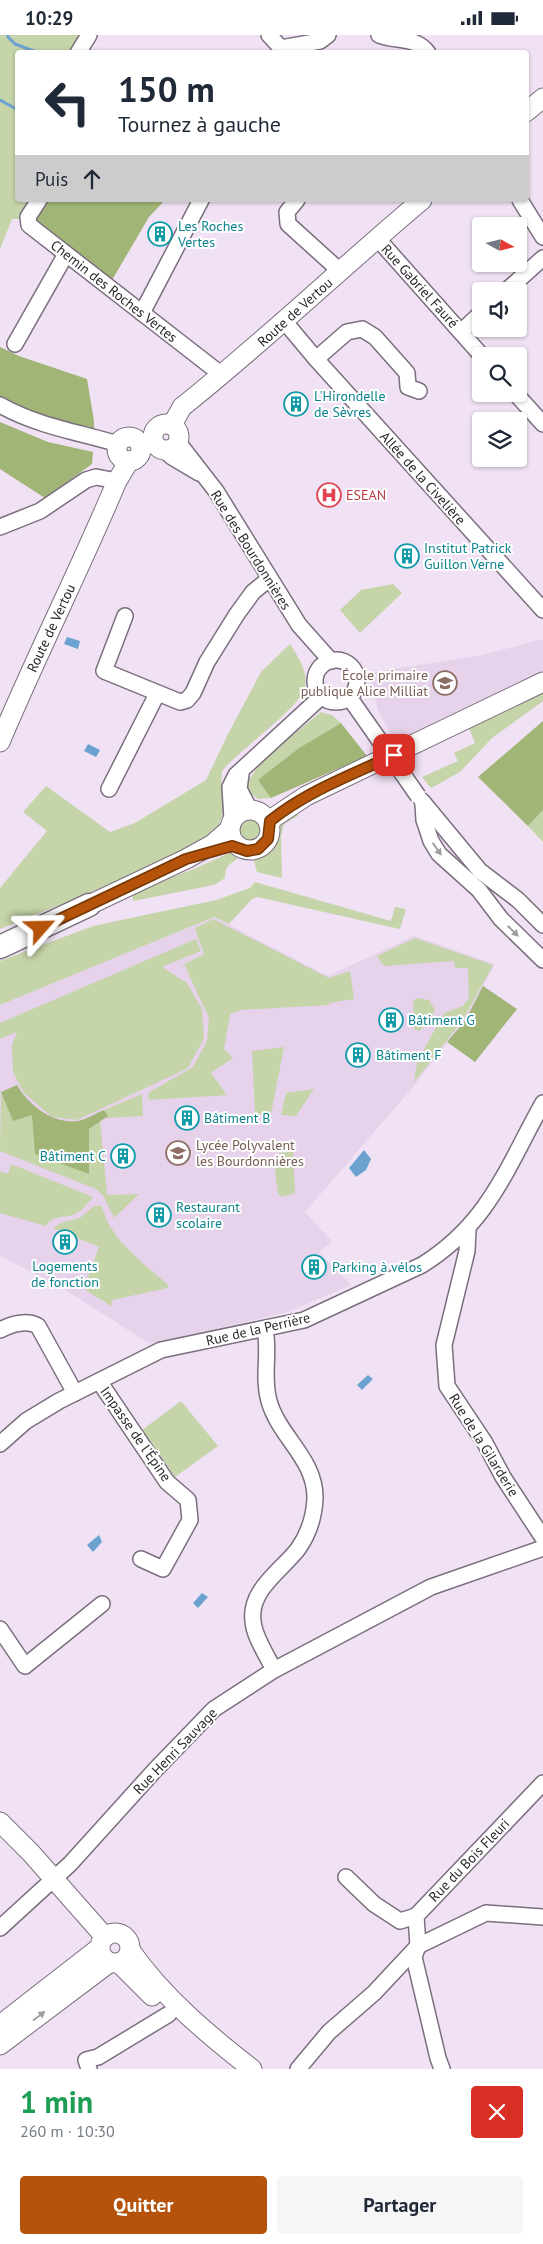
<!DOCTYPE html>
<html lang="fr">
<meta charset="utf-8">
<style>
:root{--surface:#fff;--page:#f6f6f7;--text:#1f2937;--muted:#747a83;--accent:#b45309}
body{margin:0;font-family:"PT Sans",sans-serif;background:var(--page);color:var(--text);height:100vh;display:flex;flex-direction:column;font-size:19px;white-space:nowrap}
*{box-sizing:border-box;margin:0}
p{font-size:16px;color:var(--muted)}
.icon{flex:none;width:28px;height:28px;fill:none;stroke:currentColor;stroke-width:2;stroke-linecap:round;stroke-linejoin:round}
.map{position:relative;height:2034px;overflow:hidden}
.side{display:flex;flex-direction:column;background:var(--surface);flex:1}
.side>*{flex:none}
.hud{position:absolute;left:15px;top:15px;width:514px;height:152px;border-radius:5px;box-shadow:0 1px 4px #0004;background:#fff;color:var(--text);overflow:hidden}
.needle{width:32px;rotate:98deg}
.buttons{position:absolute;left:472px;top:182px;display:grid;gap:10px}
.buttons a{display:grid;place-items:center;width:55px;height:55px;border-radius:5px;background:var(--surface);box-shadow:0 1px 4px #0004;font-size:25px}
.pin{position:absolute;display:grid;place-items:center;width:42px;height:42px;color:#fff;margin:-21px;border-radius:10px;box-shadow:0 2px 8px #0006}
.me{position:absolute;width:55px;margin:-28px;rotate:65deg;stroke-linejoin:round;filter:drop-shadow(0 0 4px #0008)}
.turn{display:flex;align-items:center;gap:18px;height:105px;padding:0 20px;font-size:22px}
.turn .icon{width:65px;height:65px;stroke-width:2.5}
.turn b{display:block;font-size:35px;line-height:42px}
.then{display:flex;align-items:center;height:48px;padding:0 20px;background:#0003;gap:10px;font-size:19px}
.round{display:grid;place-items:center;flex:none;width:52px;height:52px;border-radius:5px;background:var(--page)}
.summary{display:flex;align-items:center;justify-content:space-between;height:85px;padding:0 20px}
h1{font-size:30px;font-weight:700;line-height:38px;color:#1e9e55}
.button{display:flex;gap:10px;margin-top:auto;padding:10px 20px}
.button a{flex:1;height:58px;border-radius:5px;background:var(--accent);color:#fff;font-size:20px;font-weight:700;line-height:58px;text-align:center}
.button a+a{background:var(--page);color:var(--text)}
.status{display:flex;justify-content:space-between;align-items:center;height:35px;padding:0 25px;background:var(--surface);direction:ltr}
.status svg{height:14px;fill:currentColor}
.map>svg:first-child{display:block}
.built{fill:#e6d3eb}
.green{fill:#c5d4a9}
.forest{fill:#a0b576}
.water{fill:#6ba2cf}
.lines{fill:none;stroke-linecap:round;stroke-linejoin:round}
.stream{stroke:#6ba2cf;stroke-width:3}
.minor-casing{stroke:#7b6e7e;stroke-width:18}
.major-casing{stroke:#7b6e7e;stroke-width:21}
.highway-casing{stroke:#7b6e7e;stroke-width:25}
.minor{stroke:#fff;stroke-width:15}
.major{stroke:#fff;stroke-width:19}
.highway{stroke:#fff;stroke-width:22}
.minor-bridge-casing{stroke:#7b6e7e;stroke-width:18;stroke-linecap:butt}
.minor-bridge{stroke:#fff;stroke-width:15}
.oneway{fill:#a09da0}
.route-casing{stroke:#753606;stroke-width:12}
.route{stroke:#b45309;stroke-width:9}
.labels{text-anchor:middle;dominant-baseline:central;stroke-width:4;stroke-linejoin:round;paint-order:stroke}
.culture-label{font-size:14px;fill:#0d838f;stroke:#fff;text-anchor:start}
.street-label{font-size:14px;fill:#2b262d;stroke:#fff}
.health-label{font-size:14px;fill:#be3a42;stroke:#fff;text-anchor:start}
.education-label{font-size:14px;fill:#785e54;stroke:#fff;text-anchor:end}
</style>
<div class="status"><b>10:29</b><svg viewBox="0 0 49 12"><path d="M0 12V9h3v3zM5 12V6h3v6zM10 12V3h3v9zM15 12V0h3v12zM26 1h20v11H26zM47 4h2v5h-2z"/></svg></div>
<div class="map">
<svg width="543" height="2034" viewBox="0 0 543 2034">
<rect width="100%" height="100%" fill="#f0e2f4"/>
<g class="built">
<polygon points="543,604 543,636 395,706 378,676 369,638 482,620"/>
<polygon points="214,882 328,941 414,901 495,929 465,986 408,1058 305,1177 332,1206 319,1217 351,1250 288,1277 150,1309 59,1251 0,1221 0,970"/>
</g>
<g class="green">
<polygon points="0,0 79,0 70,17 18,18 18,165 43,165 31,184 12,184 0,214"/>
<polygon points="393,549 402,558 360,598 340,575 361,555"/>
<path d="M290 609C298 622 308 635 305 652 302 671 238 716 222 736 219 768 233 780 207 804L109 850 0 894V853L47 796 23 777 46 751 110 797 135 788 206 745 228 699 261 637Z"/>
<polygon points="543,658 543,666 492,703 460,737 431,753 422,742 458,726 454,718 475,708 468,691"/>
<polygon points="321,677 332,680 341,688 299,713 259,745 271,763 258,764 248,756 246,749 263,724"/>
<polygon points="295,775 298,781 284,789 281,802 282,843 257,837 253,822 270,811 281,786"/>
<polygon points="543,775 543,807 528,791"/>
<circle cx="250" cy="795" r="12"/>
<path d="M234 816 238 819 237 824C228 830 225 832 225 843L214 850 133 866 132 857 194 834Z"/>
<polygon points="255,847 391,886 395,872 406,874 400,894 257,862 252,864 229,889 214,882 0,970 0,926 93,891 216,865 250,853"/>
<polygon points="213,884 329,943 350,936 354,964 329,968 329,970 240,975 230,979 224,1014 233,1023 211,1038 227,1060 149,1065 148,1058 193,1032 207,1006 209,983 184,929 204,919 195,893"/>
<polygon points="415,903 493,930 463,985 414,1047 417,1027 444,978 463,971 469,963 468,933 455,933 454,926 384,931 377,921"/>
<polygon points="196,904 201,916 162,932 187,948 202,974 204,1003 188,1033 77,1085 52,1082 24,1058 13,1037 12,1010 17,997 0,1004 0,988"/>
<polygon points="416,963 429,965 435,975 428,988 419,996 414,994 413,967"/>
<polygon points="284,1012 271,1079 255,1079 252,1016"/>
<polygon points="314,1054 296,1081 281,1080 286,1058"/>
<polygon points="1,1057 13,1086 32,1079 88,1139 89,1094 100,1086 107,1160 139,1159 114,1183 103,1160 96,1154 0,1116"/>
<polygon points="142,1059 143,1081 105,1083 108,1081 104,1075"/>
<polygon points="293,1117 295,1158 282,1162 278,1159 275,1137 279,1118"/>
<path d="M11 1129 93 1162C88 1168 82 1176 75 1179 64 1184 54 1179 46 1191L0 1178V1136L8 1139Z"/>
<path d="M94 1171H102C109 1204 144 1228 168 1250V1253L112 1265 111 1271 87 1256 85 1250 99 1212 53 1193 63 1187 80 1183Z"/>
<polygon points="181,1366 218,1411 175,1442 142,1395"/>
</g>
<g class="forest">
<polygon points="43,165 165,165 149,182 112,245 31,184"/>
<polygon points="0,312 19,321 87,344 94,386 94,398 37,380 0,364"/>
<polygon points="0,387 48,407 93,417 92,429 45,463 0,434"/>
<polygon points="543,686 543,775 528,791 478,742"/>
<polygon points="341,688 367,721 271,763 258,745 299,713"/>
<polygon points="483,951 517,974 475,1027 447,1007 465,986"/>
<path d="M17 1050C29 1071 53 1089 78 1086 86 1085 96 1078 104 1075L108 1081 89 1094V1139L35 1119 32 1080 13 1086 1 1057Z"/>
</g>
<g class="water">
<polygon points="67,602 80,606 78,614 64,609"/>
<polygon points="88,709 100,715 96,722 84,716"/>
<polygon points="364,1115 371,1124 366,1135 356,1142 349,1133"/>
<polygon points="368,1340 373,1344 362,1355 357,1350"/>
<polygon points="99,1500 102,1507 93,1517 87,1510"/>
<polygon points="202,1558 208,1562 198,1573 193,1568"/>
</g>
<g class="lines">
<g class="stream">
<polyline points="8,0 8,2 15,9 39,18"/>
<polyline points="0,65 18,75"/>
</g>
<g class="minor-casing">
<g id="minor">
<polyline points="269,0 281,13 320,6 328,0"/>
<path d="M379 0C396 7 416 1 428 18"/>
<polyline points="78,18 89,0"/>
<polyline points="39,165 28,182 29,190 222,340"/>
<polyline points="297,165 287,177 288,189 340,236"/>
<polyline points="520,165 543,202"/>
<polyline points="377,203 482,321"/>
<polyline points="506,256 543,223"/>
<polyline points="142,278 201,165"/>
<polyline points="285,287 316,324 543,575"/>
<polyline points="461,297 481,278"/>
<polyline points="15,309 66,219"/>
<polyline points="316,324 347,297 362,294 375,302 407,338 408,352 419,356"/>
<polyline points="516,359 543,389"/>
<path d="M0 370C37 391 78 397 118 409"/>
<polyline points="178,407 216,456 299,590 331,626"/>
<polyline points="164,415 172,422 199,438"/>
<polyline points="0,492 40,476 86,445 96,442 117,446"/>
<polyline points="125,581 104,636 180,667 187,665 193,658 207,627 237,579 253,557 269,544"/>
<circle cx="336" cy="646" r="21"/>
<polyline points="349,662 375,699"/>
<polyline points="241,739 239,754 250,775"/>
<polyline points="109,754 157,659"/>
<polyline points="422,766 480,836 518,865 543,890"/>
<polyline points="423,769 424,785 431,806 439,819 479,855 501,884 543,925"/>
<polyline points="232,784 230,752 236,740 322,661"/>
<polyline points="468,1194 467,1216 444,1310 447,1351 485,1408 503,1442 543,1503"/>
<path d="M265 1294C270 1319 262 1342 269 1366 279 1402 316 1424 315 1464 314 1482 308 1500 298 1514 281 1536 249 1555 253 1586 254 1602 267 1620 274 1635"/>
<path d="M0 1295C12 1289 26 1284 38 1291L75 1358"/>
<polyline points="99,1346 167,1447 188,1465 190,1485 163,1534 141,1524"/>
<path d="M0 1409 26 1386 59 1366 161 1315 304 1285 422 1230C489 1188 506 1134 543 1068"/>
<polyline points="0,1594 25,1631 102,1569"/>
<polyline points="346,1842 374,1869 400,1886 416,1881"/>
<polyline points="0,1893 70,1829 155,1735 214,1674 274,1635 431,1552 543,1513"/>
<polyline points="89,2034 86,2025 98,2022 169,1979"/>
<polyline points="298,2034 329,1997 374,1958 418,1911 486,1878 543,1882"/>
<polyline points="442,2034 438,2023 414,1922 418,1911 416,1881 543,1748"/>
</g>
</g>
<g class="major-casing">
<g id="major">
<polyline points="526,77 543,63"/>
<circle cx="166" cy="402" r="13"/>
<path d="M172 390 182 372C265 306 341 233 422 165"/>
<circle cx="129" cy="414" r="12"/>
<path d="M0 707C37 619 80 534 117 446L129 426"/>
<circle cx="250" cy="795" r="20"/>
<polyline points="269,790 273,783 306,761 543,647"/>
<polyline points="89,870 186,824 213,809 229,795"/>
<polyline points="0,1787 31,1818 105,1902"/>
<circle cx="115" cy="1913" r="15"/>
<path d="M130 1915C163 1962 207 1999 252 2034"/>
<polyline points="119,1928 152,1961"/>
<polyline points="0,1990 99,1913"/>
<polyline points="0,2010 109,1928"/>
</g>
</g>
<g class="highway-casing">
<polyline id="highway" points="0,912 89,870"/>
</g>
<use href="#minor" class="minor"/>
<use href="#major" class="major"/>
<use href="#highway" class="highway"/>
<g class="minor-bridge-casing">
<polyline id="minor-bridge" points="375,699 418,761"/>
</g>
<use href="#minor-bridge" class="minor-bridge"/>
</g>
<defs><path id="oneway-solid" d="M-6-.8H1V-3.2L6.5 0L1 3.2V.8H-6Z" transform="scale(1.25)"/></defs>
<g class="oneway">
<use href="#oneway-solid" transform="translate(437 814) rotate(55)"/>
<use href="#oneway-solid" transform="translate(513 896) rotate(45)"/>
<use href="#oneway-solid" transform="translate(39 1981) rotate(-37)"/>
</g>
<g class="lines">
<g class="route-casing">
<path id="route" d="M41 893 186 824 232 811 247 816 258 814 268 804 270 786C307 756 352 740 394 720"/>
</g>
<use href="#route" class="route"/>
</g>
<defs>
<g id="building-ring" transform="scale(1.25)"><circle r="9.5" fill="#fff" stroke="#0f9aa8" stroke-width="1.5"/><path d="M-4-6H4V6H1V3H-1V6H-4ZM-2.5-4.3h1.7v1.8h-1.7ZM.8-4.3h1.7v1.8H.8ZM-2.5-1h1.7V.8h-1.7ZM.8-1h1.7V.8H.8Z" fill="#0f9aa8"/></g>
<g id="hospital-ring" transform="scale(1.25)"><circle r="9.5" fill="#fff" stroke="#e0444e" stroke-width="1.5"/><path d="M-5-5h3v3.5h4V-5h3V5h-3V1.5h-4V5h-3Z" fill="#e0444e"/></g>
<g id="school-ring" transform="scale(1.25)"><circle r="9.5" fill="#fff" stroke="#8d6e63" stroke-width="1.5"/><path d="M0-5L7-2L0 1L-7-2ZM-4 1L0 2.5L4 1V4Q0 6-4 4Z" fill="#8d6e63"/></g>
</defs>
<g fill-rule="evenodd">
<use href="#building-ring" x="160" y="199"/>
<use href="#building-ring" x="296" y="369"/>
<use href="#hospital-ring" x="329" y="460"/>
<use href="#building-ring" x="407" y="521"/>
<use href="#school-ring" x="445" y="648"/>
<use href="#building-ring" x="391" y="985"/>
<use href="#building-ring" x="358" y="1020"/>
<use href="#building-ring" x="187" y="1083"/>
<use href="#school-ring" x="178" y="1118"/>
<use href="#building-ring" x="123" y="1121"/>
<use href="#building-ring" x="159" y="1180"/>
<use href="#building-ring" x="65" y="1207"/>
<use href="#building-ring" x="314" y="1232"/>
</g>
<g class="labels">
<g class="culture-label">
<text x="178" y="191">Les Roches<tspan x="178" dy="16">Vertes</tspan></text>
<text x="314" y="361">L'Hirondelle<tspan x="314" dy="16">de Sèvres</tspan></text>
<text x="424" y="513">Institut Patrick<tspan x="424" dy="16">Guillon Verne</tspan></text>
<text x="408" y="985">Bâtiment G</text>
<text x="376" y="1020">Bâtiment F</text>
<text x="204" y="1083">Bâtiment B</text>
<text x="106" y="1121" text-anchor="end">Bâtiment C</text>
<text x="176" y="1172">Restaurant<tspan x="176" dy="16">scolaire</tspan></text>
<text x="65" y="1231" text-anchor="middle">Logements<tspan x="65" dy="16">de fonction</tspan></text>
<text x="332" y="1232">Parking à vélos</text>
</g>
<g class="street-label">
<text transform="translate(420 251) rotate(48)">Rue Gabriel Fauré</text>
<text transform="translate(114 256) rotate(38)">Chemin des Roches Vertes</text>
<text transform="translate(295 277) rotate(-42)">Route de Vertou</text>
<text transform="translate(423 443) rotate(48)">Allée de la Civelière</text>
<text transform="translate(251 515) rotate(58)">Rue des Bourdonnières</text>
<text transform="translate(51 593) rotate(-65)">Route de Vertou</text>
<text transform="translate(258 1294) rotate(-13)">Rue de la Perrière</text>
<text transform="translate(136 1399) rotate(55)">Impasse de l'Épine</text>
<text transform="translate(484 1410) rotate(58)">Rue de la Gilarderie</text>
<text transform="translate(175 1716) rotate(-46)">Rue Henri Sauvage</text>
<text transform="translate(469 1825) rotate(-46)">Rue du Bois Fleuri</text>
</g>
<g class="health-label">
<text x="346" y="460">ESEAN</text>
</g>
<g class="education-label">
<text x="428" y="640">École primaire<tspan x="428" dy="16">publique Alice Milliat</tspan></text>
<text x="196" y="1110" text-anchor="start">Lycée Polyvalent<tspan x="196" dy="16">les Bourdonnières</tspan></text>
</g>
</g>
</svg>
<div class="buttons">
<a><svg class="needle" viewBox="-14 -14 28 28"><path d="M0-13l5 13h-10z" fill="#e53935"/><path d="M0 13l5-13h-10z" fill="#747a83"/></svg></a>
<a><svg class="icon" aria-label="sound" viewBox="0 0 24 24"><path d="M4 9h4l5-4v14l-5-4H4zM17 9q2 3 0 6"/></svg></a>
<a><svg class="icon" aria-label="search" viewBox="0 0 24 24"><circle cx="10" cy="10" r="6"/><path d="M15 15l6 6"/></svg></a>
<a><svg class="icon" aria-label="layers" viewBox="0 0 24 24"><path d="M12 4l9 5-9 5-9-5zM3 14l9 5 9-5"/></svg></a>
</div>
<div class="pin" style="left:394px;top:720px;background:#d93025"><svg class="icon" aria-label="arrive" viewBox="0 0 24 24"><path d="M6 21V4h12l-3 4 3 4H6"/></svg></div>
<svg class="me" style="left:41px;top:893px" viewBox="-20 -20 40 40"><path d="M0-17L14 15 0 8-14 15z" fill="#b45309" stroke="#fff" stroke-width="4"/></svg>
<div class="hud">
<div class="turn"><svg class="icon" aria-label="left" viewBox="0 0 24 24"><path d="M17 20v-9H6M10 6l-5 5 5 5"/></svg><div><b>150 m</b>Tournez à gauche</div></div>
<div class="then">Puis<svg class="icon" aria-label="ahead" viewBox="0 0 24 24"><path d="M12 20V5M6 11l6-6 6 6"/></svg></div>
</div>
</div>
<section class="side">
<div class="summary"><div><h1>1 min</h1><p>260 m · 10:30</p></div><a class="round" style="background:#d93025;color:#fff"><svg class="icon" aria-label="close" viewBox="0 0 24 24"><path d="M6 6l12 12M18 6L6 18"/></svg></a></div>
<div class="button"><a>Quitter</a><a>Partager</a></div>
</section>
